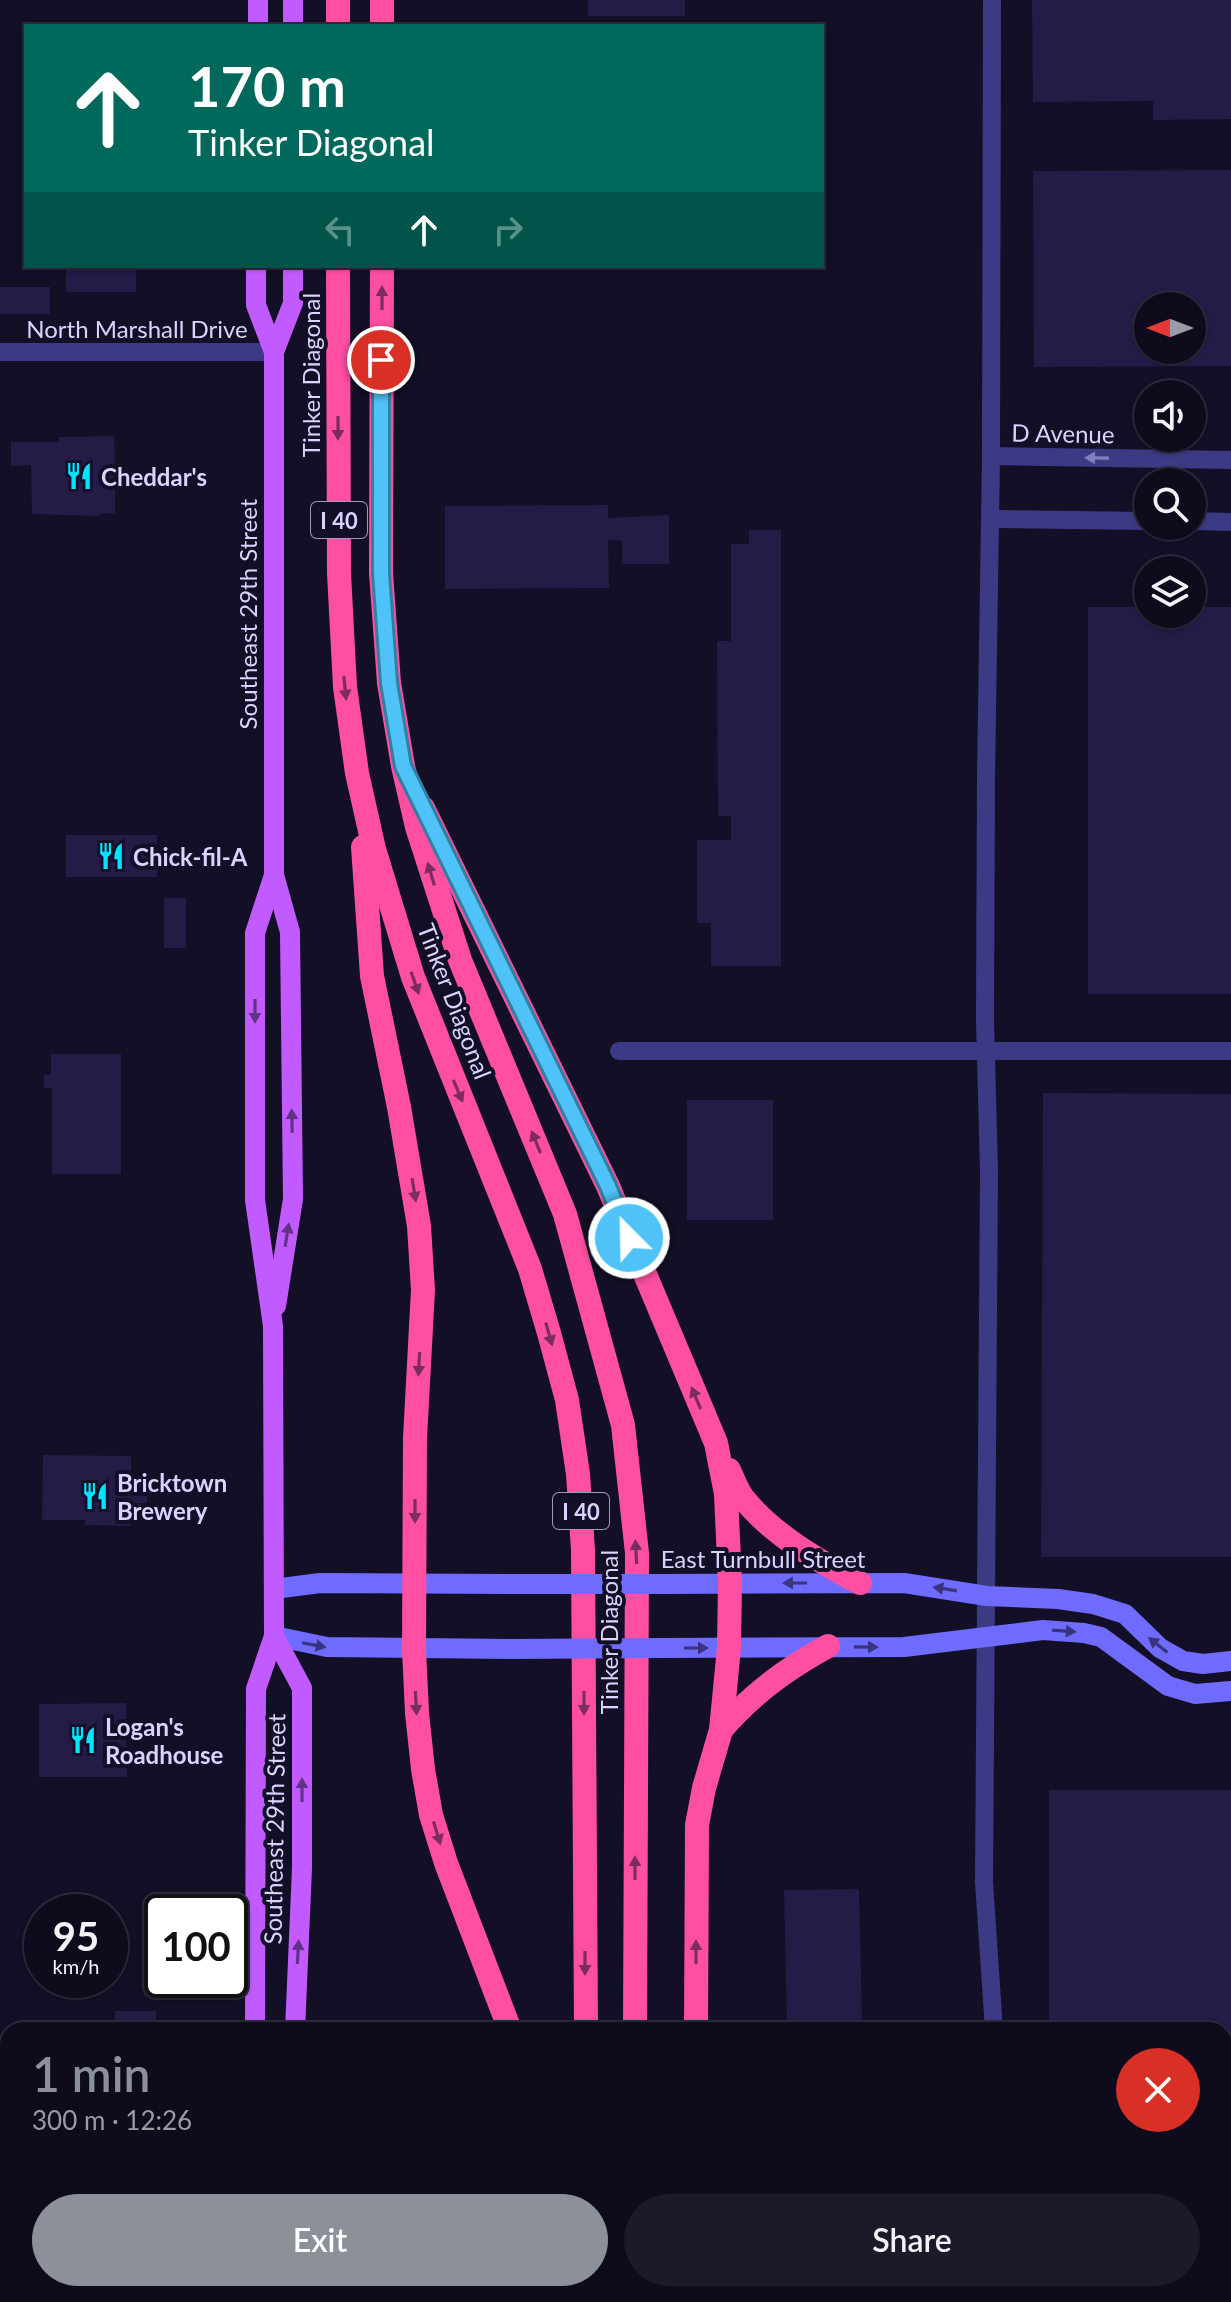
<!DOCTYPE html>
<meta charset="utf-8">
<style>
:root{--surface:#0e0b1c;--page:#1c1929;--text:#f1f3f6;--muted:#9b9ba3;--line:#2e2b3b;--accent:#8c9099}
body{margin:0;font-family:Lato,sans-serif;background:var(--page);color:var(--text);height:100vh;display:flex;flex-direction:column;font-size:30px;white-space:nowrap}
*{box-sizing:border-box;margin:0}
p{font-size:26px;color:var(--muted)}
.icon{flex:none;width:44px;height:44px;fill:none;stroke:currentColor;stroke-width:2;stroke-linecap:round;stroke-linejoin:round}
.map{position:relative;flex:1;overflow:hidden}
.side{position:absolute;left:0px;top:2022px;width:1232px;height:280px;display:flex;flex-direction:column;background:var(--surface);border-radius:24px 24px 0 0;box-shadow:0 2px 6px #0004,0 0 0 2px var(--line)}
.side>*{flex:none}
.guide{position:absolute;left:24px;top:24px;width:800px;height:244px;border-radius:0px;box-shadow:0 2px 6px #0004,0 0 0 2px var(--line);background:#00695c;color:#fff;overflow:hidden}
.needle{width:52px;rotate:270deg}
.buttons{position:absolute;left:1134px;top:292px;display:grid;gap:16px}
.buttons a{display:grid;place-items:center;width:72px;height:72px;border-radius:50%;background:var(--surface);box-shadow:0 2px 6px #0004,0 0 0 2px var(--line);font-size:40px}
.speed{position:absolute;left:24px;top:1894px;display:flex;gap:16px;font-size:40px;font-weight:700;text-align:center}
.speed>*{display:grid;place-content:center;width:104px;height:104px;border-radius:50%;background:var(--surface);box-shadow:0 2px 6px #0004,0 0 0 2px var(--line);line-height:1}
.speed small{font-size:20px;font-weight:400}
.speed .limit{border:4px solid #111;border-radius:12px;background:#fff;color:#111}
.pin{position:absolute;display:grid;place-items:center;width:68px;height:68px;color:#fff;margin:-34px;border:4px solid #fff;border-radius:50%;box-shadow:0 2px 8px #0007}
.me{position:absolute;width:88px;margin:-44px;rotate:337deg;stroke-linejoin:round;filter:drop-shadow(0 0 6px #0008)}
.turn{display:flex;align-items:center;gap:28px;height:168px;padding:0 32px;font-size:36px}
.turn .icon{width:104px;height:104px;stroke-width:2.5}
.turn b{display:block;font-size:56px;line-height:68px}
.lanes{display:flex;align-items:center;height:76px;padding:0 32px;background:#0003;justify-content:center;gap:40px;direction:ltr}
.lanes .off{opacity:.35}
.round{display:grid;place-items:center;flex:none;width:84px;height:84px;border-radius:42px;background:var(--page)}
.overview{display:flex;align-items:center;justify-content:space-between;height:136px;padding:0 32px}
h1{font-size:48px;font-weight:600;line-height:60px;color:var(--accent)}
.button{display:flex;gap:16px;margin-top:auto;padding:16px 32px}
.button a{flex:1;height:92px;border-radius:48px;background:var(--accent);color:#fff;font-size:32px;font-weight:600;line-height:92px;text-align:center}
.button a+a{background:var(--page);color:var(--text)}
.map>svg:first-child{display:block}
.green{fill:#12302f}
.building{fill:#241b47;fill-rule:evenodd}
.lines{fill:none;stroke-linecap:round;stroke-linejoin:round}
.street{stroke:#3d3a85;stroke-width:18}
.secondary{stroke:#6f6bff;stroke-width:20}
.primary{stroke:#c25bff;stroke-width:20}
.highway{stroke:#ff4fa3;stroke-width:24}
.secondary-bridge{stroke:#6f6bff;stroke-width:20}
.oneway{fill:#7d2c5e}
.oneway2{fill:#837fbc}
.oneway3{fill:#623188}
.oneway4{fill:#38347d}
.route-casing{stroke:#337fa1;stroke-width:20}
.route{stroke:#4fc3f7;stroke-width:14}
.labels{text-anchor:middle;dominant-baseline:central;stroke-width:8;stroke-linejoin:round;paint-order:stroke}
.shield{fill:#130f26;stroke:#9e99be;stroke-width:2}
.shield-label{font-size:22px;font-weight:bold;fill:#d9d4ff}
.street-label{font-size:24px;fill:#d9d4ff;stroke:#130f26}
.poi-label{font-size:24px;font-weight:bold;fill:#d9d4ff;stroke:#130f26;text-anchor:start}
</style>
<div class="map">
<svg width="1231" height="2302" viewBox="0 0 1231 2302">
<rect width="100%" height="100%" fill="#130f26"/>
<rect class="green" x="311" y="2294" width="197" height="8"/>
<g class="building">
<rect x="588" y="0" width="97" height="16"/>
<polygon points="1032,0 1231,0 1231,119 1153,120 1153,101 1033,102"/>
<path d="M1231 170V366L1034 367 1033 171ZM1148 306H1192V350H1148Z"/>
<rect x="66" y="266" width="70" height="26"/>
<rect x="0" y="287" width="50" height="27"/>
<polygon points="114,436 115,473 125,474 129,479 126,485 115,486 115,513 100,514 100,516 32,514 31,465 11,466 11,442 59,442 59,437"/>
<polygon points="608,505 608,518 669,515 669,564 622,564 622,541 608,540 609,588 445,589 445,506"/>
<polygon points="749,530 781,530 781,966 711,966 711,923 697,923 697,840 731,840 731,816 718,816 717,641 731,641 731,544 749,544"/>
<polygon points="1088,607 1148,607 1148,614 1192,614 1192,607 1231,607 1231,994 1088,994"/>
<rect x="66" y="835" width="91" height="42"/>
<rect x="164" y="898" width="22" height="50"/>
<polygon points="51,1054 121,1054 121,1174 52,1174 52,1088 44,1088 44,1075 51,1075"/>
<polygon points="1043,1093 1231,1094 1231,1557 1041,1557"/>
<rect x="687" y="1100" width="86" height="120"/>
<polygon points="43,1455 131,1456 131,1489 147,1489 147,1503 142,1503 141,1521 131,1521 131,1526 85,1525 85,1520 42,1520"/>
<polygon points="126,1703 127,1777 39,1777 39,1704"/>
<polygon points="1049,1790 1231,1790 1231,2296 1224,2296 1224,2030 1049,2030"/>
<polygon points="859,1889 862,2022 787,2024 784,1890"/>
<rect x="115" y="2011" width="41" height="19"/>
<polygon points="86,2294 156,2294 156,2300 86,2302"/>
</g>
<g class="lines">
<g class="street">
<polyline points="992,0 991,456 986,776 985,1019 989,1171 984,1882 994,2030"/>
<polyline points="0,352 274,352"/>
<polyline points="991,456 1231,460"/>
<polyline points="990,519 1148,521"/>
<polyline points="1192,521 1231,522"/>
<polyline points="619,1051 1231,1051"/>
<polyline points="994,2302 994,2294"/>
</g>
<g class="secondary">
<polyline points="664,1584 904,1583 987,1596 1058,1599 1093,1604 1125,1614 1160,1648 1183,1661 1203,1664 1231,1661"/>
<polyline points="274,1589 320,1583 507,1584"/>
<polyline points="274,1636 327,1647 510,1649"/>
<polyline points="663,1648 904,1647 1043,1630 1084,1633 1101,1637 1168,1686 1195,1694 1231,1691"/>
</g>
<g class="primary">
<polyline points="258,26 258,0"/>
<polyline points="293,26 293,0"/>
<polyline points="274,352 293,303 293,266"/>
<polyline points="274,875 290,932 293,1199 276,1306"/>
<polyline points="274,1636 302,1688 302,1868 295,2030"/>
<polyline points="255,2030 256,1689 274,1636 273,1326 255,1200 255,933 274,875 274,352 256,305 256,266"/>
<polyline points="291,2294 291,2302"/>
<polyline points="255,2302 255,2294"/>
</g>
<g class="highway">
<polyline points="338,0 338,26"/>
<polyline points="382,26 382,0"/>
<polyline points="338,266 339,573 345,687 357,773 374,849 413,977 530,1269 549,1333 567,1400 578,1474 583,1550 586,2030"/>
<polyline points="382,266 381,573 389,683 403,766 417,827 460,960 565,1214 623,1425 637,1553 635,2030"/>
<polyline points="423,808 608,1186 716,1443 726,1494 730,1583 729,1648 721,1730 704,1788 697,1825 696,2030"/>
<polyline points="363,847 372,976 399,1107 419,1226 423,1290 415,1438 414,1649 417,1713 423,1769 431,1815 446,1863 510,2030"/>
<path d="M729 1470C733 1479 737 1490 743 1498 774 1536 817 1560 860 1583"/>
<path d="M721 1730C752 1694 786 1669 828 1646"/>
<polyline points="578,2294 580,2302"/>
<polyline points="634,2302 634,2294"/>
<polyline points="689,2302 690,2294"/>
</g>
<g class="secondary-bridge">
<polyline points="507,1584 664,1584"/>
<polyline points="510,1649 663,1648"/>
</g>
</g>
<defs><path id="oneway-solid" d="M-6-.8H1V-3.2L6.5 0L1 3.2V.8H-6Z" transform="scale(2)"/></defs>
<g class="oneway">
<use href="#oneway-solid" transform="translate(382 298) rotate(-90)"/>
<use href="#oneway-solid" transform="translate(338 428) rotate(90)"/>
<use href="#oneway-solid" transform="translate(345 688) rotate(84)"/>
<use href="#oneway-solid" transform="translate(431 874) rotate(-107)"/>
<use href="#oneway-solid" transform="translate(415 983) rotate(71)"/>
<use href="#oneway-solid" transform="translate(458 1091) rotate(67)"/>
<use href="#oneway-solid" transform="translate(536 1142) rotate(-112)"/>
<use href="#oneway-solid" transform="translate(414 1190) rotate(81)"/>
<use href="#oneway-solid" transform="translate(549 1334) rotate(74)"/>
<use href="#oneway-solid" transform="translate(419 1364) rotate(93)"/>
<use href="#oneway-solid" transform="translate(696 1398) rotate(-113)"/>
<use href="#oneway-solid" transform="translate(415 1511) rotate(90)"/>
<use href="#oneway-solid" transform="translate(636 1552) rotate(-93)"/>
<use href="#oneway-solid" transform="translate(416 1703) rotate(87)"/>
<use href="#oneway-solid" transform="translate(584 1703) rotate(90)"/>
<use href="#oneway-solid" transform="translate(437 1833) rotate(73)"/>
<use href="#oneway-solid" transform="translate(635 1868) rotate(-90)"/>
<use href="#oneway-solid" transform="translate(696 1952) rotate(-90)"/>
<use href="#oneway-solid" transform="translate(585 1963) rotate(90)"/>
</g>
<use class="oneway2" href="#oneway-solid" transform="translate(1097 458) rotate(-179)"/>
<g class="oneway3">
<use href="#oneway-solid" transform="translate(255 1011) rotate(90)"/>
<use href="#oneway-solid" transform="translate(292 1121) rotate(-91)"/>
<use href="#oneway-solid" transform="translate(287 1235) rotate(-81)"/>
<use href="#oneway-solid" transform="translate(302 1790) rotate(-90)"/>
<use href="#oneway-solid" transform="translate(298 1952) rotate(-87)"/>
</g>
<g class="oneway4">
<use href="#oneway-solid" transform="translate(795 1583) rotate(180)"/>
<use href="#oneway-solid" transform="translate(945 1589) rotate(-171)"/>
<use href="#oneway-solid" transform="translate(1064 1631) rotate(4)"/>
<use href="#oneway-solid" transform="translate(314 1645) rotate(11)"/>
<use href="#oneway-solid" transform="translate(1158 1645) rotate(-142)"/>
<use href="#oneway-solid" transform="translate(866 1647) rotate(1)"/>
<use href="#oneway-solid" transform="translate(696 1648)"/>
</g>
<g class="lines">
<g class="route-casing">
<polyline id="route" points="381,360 381,573 389,683 403,766 608,1186 629,1238"/>
</g>
<use href="#route" class="route"/>
</g>
<defs>
<g id="restaurant-bare" transform="scale(2.16)"><path d="M-5-6h1v4h1v-4h1v4h1v-4h1v5L-1.5 .5V6h-2V.5L-5-1ZM5-6V6H3V1.5H1.5Q1.5-4 5-6Z" fill="#00e5ff" stroke="#130f26" stroke-width="2.5" paint-order="stroke"/></g>
</defs>
<g fill-rule="evenodd">
<use href="#restaurant-bare" x="79" y="476"/>
<use href="#restaurant-bare" x="111" y="856"/>
<use href="#restaurant-bare" x="95" y="1496"/>
<use href="#restaurant-bare" x="83" y="1740"/>
</g>
<g class="labels">
<g class="shield">
<rect x="311" y="502" width="56" height="36" rx="6"/>
<rect x="553" y="1493" width="56" height="36" rx="6"/>
</g>
<g class="shield-label">
<text x="339" y="520">I 40</text>
<text x="581" y="1511">I 40</text>
</g>
<g class="street-label">
<text x="137" y="328">North Marshall Drive</text>
<text transform="translate(310 375) rotate(-90)">Tinker Diagonal</text>
<text transform="translate(1063 433) rotate(1)">D Avenue</text>
<text transform="translate(247 614) rotate(-90)">Southeast 29th Street</text>
<text transform="translate(455 1001) rotate(69)">Tinker Diagonal</text>
<text x="763" y="1558">East Turnbull Street</text>
<text transform="translate(608 1632) rotate(-90)">Tinker Diagonal</text>
<text transform="translate(274 1829) rotate(-89)">Southeast 29th Street</text>
</g>
<g class="poi-label">
<text x="101" y="476">Cheddar's</text>
<text x="133" y="856">Chick-fil-A</text>
<text x="117" y="1482">Bricktown<tspan x="117" dy="28">Brewery</tspan></text>
<text x="105" y="1726">Logan's<tspan x="105" dy="28">Roadhouse</tspan></text>
</g>
</g>
</svg>
<div class="buttons">
<a><svg class="needle" viewBox="-14 -14 28 28"><path d="M0-13l5 13h-10z" fill="#e53935"/><path d="M0 13l5-13h-10z" fill="#9b9ba3"/></svg></a>
<a><svg class="icon" aria-label="sound" viewBox="0 0 24 24"><path d="M4 9h4l5-4v14l-5-4H4zM17 9q2 3 0 6"/></svg></a>
<a><svg class="icon" aria-label="search" viewBox="0 0 24 24"><circle cx="10" cy="10" r="6"/><path d="M15 15l6 6"/></svg></a>
<a><svg class="icon" aria-label="layers" viewBox="0 0 24 24"><path d="M12 4l9 5-9 5-9-5zM3 14l9 5 9-5"/></svg></a>
</div>
<div class="speed"><div>95<small>km/h</small></div><div class="limit">100</div></div>
<div class="pin" style="left:381px;top:360px;background:#d93025"><svg class="icon" aria-label="arrive" viewBox="0 0 24 24"><path d="M6 21V4h12l-3 4 3 4H6"/></svg></div>
<svg class="me" style="left:629px;top:1238px" viewBox="-20 -20 40 40"><circle r="17" fill="#4fc3f7" stroke="#fff" stroke-width="3"/><path d="M0-11L8 9 0 5-8 9z" fill="#fff"/></svg>
<div class="guide">
<div class="turn"><svg class="icon" aria-label="ahead" viewBox="0 0 24 24"><path d="M12 20V5M6 11l6-6 6 6"/></svg><div><b>170 m</b>Tinker Diagonal</div></div>
<div class="lanes"><svg class="icon off" aria-label="left" viewBox="0 0 24 24"><path d="M17 20v-9H6M10 6l-5 5 5 5"/></svg><svg class="icon" aria-label="ahead" viewBox="0 0 24 24"><path d="M12 20V5M6 11l6-6 6 6"/></svg><svg class="icon off" aria-label="right" viewBox="0 0 24 24"><path d="M7 20v-9h11M14 6l5 5-5 5"/></svg></div>
</div>
<section class="side">
<div class="overview"><div><h1>1 min</h1><p>300 m · 12:26</p></div><a class="round" style="background:#d93025;color:#fff"><svg class="icon" aria-label="close" viewBox="0 0 24 24"><path d="M6 6l12 12M18 6L6 18"/></svg></a></div>
<div class="button"><a>Exit</a><a>Share</a></div>
</section>
</div>
